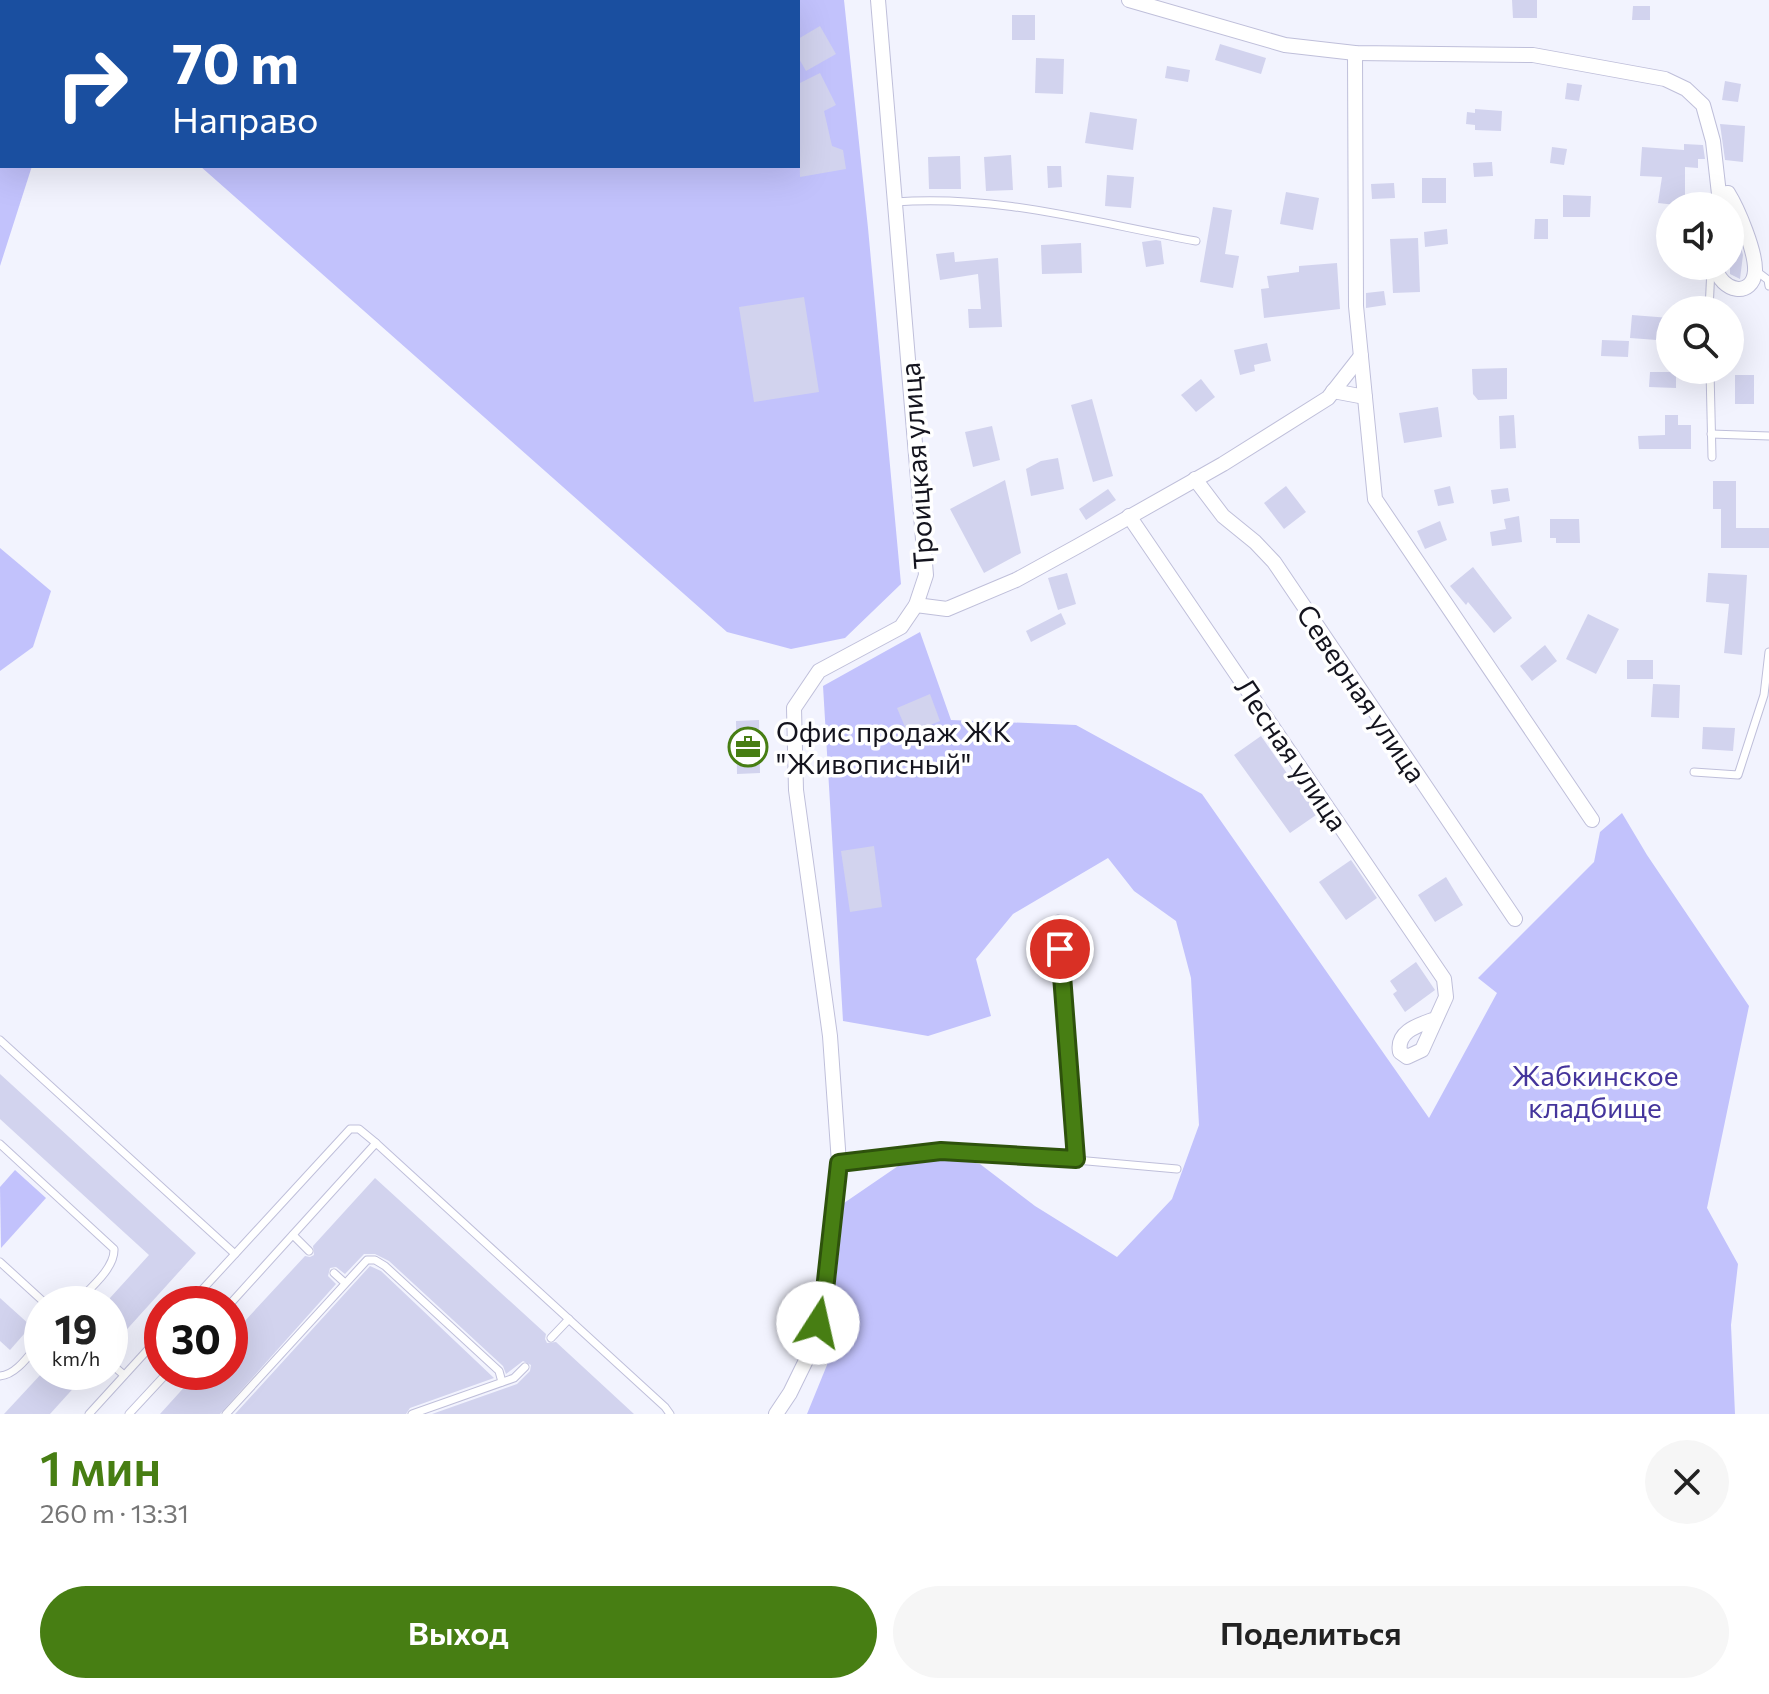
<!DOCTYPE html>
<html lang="ru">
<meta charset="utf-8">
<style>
:root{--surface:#fff;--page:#f6f6f6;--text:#222;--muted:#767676;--accent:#477e13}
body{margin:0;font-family:Commissioner,sans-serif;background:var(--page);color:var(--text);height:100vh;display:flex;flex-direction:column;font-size:30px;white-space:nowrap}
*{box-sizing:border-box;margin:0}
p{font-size:26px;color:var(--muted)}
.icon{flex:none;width:44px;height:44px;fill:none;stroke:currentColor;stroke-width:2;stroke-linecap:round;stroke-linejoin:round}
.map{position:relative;height:1414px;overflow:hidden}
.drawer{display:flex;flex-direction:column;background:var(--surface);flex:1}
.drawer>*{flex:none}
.guide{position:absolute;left:0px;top:0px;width:800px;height:168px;box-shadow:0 8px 32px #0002;background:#1a4fa0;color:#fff;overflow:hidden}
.buttons{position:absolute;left:1656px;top:192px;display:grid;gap:16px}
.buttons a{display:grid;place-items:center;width:88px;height:88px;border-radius:50%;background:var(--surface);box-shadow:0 8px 32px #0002;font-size:40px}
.speed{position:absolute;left:24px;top:1286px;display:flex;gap:16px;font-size:40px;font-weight:700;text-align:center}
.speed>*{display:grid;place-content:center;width:104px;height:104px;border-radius:50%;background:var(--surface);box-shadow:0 8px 32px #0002;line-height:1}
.speed small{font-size:20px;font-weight:400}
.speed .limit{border:12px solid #d22;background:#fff;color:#111}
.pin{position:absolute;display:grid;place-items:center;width:68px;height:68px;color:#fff;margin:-34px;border:4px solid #fff;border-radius:50%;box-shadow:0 2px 8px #0007}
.me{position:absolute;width:88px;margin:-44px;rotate:10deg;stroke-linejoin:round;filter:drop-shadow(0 0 6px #0008)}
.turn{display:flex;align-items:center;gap:28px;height:168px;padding:0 40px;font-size:36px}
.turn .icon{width:104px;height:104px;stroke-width:2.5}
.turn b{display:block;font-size:56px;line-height:68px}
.round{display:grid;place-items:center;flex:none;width:84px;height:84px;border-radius:42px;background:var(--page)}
.head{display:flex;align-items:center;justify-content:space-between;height:136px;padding:0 40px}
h1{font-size:48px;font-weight:600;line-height:60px;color:var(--accent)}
.button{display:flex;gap:16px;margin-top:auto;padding:16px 40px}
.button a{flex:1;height:92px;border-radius:48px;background:var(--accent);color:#fff;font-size:32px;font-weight:600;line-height:92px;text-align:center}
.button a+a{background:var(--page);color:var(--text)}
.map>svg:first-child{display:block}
.green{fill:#c2c2fc}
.building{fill:#d2d3ee}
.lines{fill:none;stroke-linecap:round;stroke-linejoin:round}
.lane-casing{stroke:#bfbfda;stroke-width:9}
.street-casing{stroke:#bfbfda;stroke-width:16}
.lane{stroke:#fff;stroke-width:7}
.street{stroke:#fff;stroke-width:14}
.route-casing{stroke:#2e520c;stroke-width:20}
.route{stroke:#477e13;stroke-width:14}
.labels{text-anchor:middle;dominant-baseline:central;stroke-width:7;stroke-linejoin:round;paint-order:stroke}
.street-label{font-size:28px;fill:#14141e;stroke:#fff}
.poi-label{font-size:28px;fill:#14141e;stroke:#fff;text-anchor:start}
.park-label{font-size:28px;fill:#45359c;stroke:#fff}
</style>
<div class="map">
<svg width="1769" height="1414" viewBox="0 0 1769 1414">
<rect width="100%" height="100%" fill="#f2f3fe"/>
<g class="green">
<polygon points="0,0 844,0 868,228 901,584 845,638 791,649 727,632 200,166 798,166 798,2 2,2 2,166 32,166 0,266"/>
<polygon points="0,548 51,591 33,647 0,671"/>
<polygon points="920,632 951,720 1076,725 1202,794 1429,1118 1497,993 1478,978 1594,862 1600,832 1622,813 1647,855 1749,1006 1707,1208 1738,1264 1731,1325 1735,1414 807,1414 827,1365 844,1203 920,1151 980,1164 1035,1206 1117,1257 1172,1199 1199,1125 1191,978 1176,921 1134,891 1108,858 1013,914 976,959 991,1016 928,1036 843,1021 823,686"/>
<polygon points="15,1170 46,1198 1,1248 0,1187"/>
</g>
<g class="building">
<polygon points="1512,0 1537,0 1537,18 1513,18"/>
<polygon points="1633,6 1650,6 1650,20 1632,20"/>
<rect x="1012" y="15" width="23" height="25"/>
<polygon points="820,26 836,54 806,71 798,57 798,39"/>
<polygon points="1220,44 1266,58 1261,74 1215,60"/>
<polygon points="1036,58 1064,59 1063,94 1035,93"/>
<polygon points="1167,66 1190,70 1188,82 1165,78"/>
<polygon points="820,73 836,105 824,111 832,146 843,150 846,169 800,177 798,84"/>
<polygon points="1725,81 1741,84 1738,102 1722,100"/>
<polygon points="1567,83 1582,85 1579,101 1565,99"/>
<polygon points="1475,109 1502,111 1501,131 1475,130 1475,125 1466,124 1467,112 1475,113"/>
<polygon points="1090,112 1137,119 1133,150 1085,143"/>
<polygon points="1720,124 1745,126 1743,162 1725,160"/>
<polygon points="1684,144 1703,145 1705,159 1698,159 1698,168 1685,167 1685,206 1658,203 1662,177 1640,176 1642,147 1684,150"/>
<polygon points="1552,147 1567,149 1564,165 1550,163"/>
<polygon points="1011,155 1013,190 986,191 984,157"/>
<polygon points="960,156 961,189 929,189 928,157"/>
<polygon points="1492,162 1493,176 1474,177 1473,163"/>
<polygon points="1047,166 1061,166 1062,187 1048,188"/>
<polygon points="1107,175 1134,177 1131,208 1105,206"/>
<rect x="1422" y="178" width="24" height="25"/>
<polygon points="1394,183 1395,198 1372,199 1371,184"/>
<polygon points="1286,192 1319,198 1313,230 1280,224"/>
<polygon points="1563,195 1591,196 1590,217 1563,217"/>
<polygon points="1213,207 1232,210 1225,254 1239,256 1233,288 1200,282"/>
<polygon points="1535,219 1548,219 1548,239 1534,239"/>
<polygon points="1447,229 1448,244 1425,247 1424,232"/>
<polygon points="1418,238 1420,292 1393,293 1390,239"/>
<polygon points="1156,240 1161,241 1164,264 1146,267 1142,242"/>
<polygon points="1081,243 1082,273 1042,274 1041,245"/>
<polygon points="1730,246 1741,247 1743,255 1740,279 1730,274"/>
<polygon points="954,252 955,262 998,258 1002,327 969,328 968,309 981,309 978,274 940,280 936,254"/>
<polygon points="1337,263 1340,309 1264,318 1261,289 1269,288 1267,276 1299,272 1299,266"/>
<polygon points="1384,291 1386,305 1366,308 1366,293"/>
<polygon points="804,297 819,392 754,402 739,307"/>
<polygon points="1632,315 1670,318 1670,341 1630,338"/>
<polygon points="1602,340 1629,341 1628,357 1601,356"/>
<polygon points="1267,343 1271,361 1254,365 1255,371 1240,375 1234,350"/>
<polygon points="1507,368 1507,399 1478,400 1473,394 1472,369"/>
<polygon points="1650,372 1676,372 1676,388 1649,387"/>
<rect x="1735" y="375" width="19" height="29"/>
<polygon points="1201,379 1215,397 1196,412 1181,395"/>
<polygon points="1092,399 1113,476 1093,482 1071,405"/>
<polygon points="1438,407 1442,437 1404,443 1399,413"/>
<polygon points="1514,415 1516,448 1500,449 1499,416"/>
<polygon points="1665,415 1678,415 1678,425 1691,425 1691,449 1639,449 1638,436 1665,435"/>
<polygon points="992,426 1000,460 973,467 965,432"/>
<polygon points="1058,458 1064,489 1031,496 1026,469 1041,461"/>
<polygon points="1005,480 1021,553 984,573 950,509"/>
<polygon points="1713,481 1736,481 1736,528 1769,528 1769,548 1721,548 1721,509 1713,509"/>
<polygon points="1286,486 1306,512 1284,529 1264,503"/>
<polygon points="1450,486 1454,503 1438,506 1434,490"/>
<polygon points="1508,488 1510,501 1493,504 1491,490"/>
<polygon points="1108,489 1116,500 1086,520 1079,509"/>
<polygon points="1519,516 1522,542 1492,546 1490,532 1506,529 1504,519"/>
<polygon points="1550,519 1579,519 1580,543 1556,543 1556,538 1550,538"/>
<polygon points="1440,521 1447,540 1425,549 1417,531"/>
<polygon points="1473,567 1512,618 1494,633 1468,602 1466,605 1450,586"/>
<polygon points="1067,573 1076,604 1058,610 1048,578"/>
<polygon points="1708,573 1747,575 1742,655 1724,653 1729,604 1706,602"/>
<polygon points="1061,613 1066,624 1031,642 1026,631"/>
<polygon points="1588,614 1619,629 1596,674 1566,659"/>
<polygon points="1545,645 1557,661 1532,681 1520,666"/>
<rect x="1627" y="660" width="26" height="19"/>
<polygon points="1653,684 1680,685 1679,718 1651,717"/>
<polygon points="930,694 940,721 908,734 897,708"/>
<polygon points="759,720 760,773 737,774 736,721"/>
<polygon points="1703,727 1735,728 1733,751 1702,749"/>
<polygon points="1261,736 1291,779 1294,777 1319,813 1290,833 1234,755"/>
<polygon points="874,846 882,907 850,912 841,851"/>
<polygon points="1351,860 1377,898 1346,920 1319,882"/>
<polygon points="1446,877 1463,905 1435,922 1418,895"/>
<polygon points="1416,962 1435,990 1405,1012 1393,994 1397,991 1390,981"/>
<polygon points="0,1074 196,1253 110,1348 110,1298 149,1255 0,1119"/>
<polygon points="375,1178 546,1334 545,1339 547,1343 556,1342 634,1414 432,1414 517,1384 530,1371 531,1365 523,1361 506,1374 503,1366 389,1261 375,1254 364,1254 345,1274 336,1267 330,1268 328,1276 336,1284 220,1414 160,1414 198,1372 230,1372 230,1337 305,1256 310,1257 314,1255 313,1246"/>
<polygon points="370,1266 381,1271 494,1378 410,1408 406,1414 235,1414"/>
<polygon points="0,1298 31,1326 10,1350 0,1341"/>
<polygon points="43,1372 88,1372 50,1414 4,1414"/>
</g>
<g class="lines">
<g class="lane-casing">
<g id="lane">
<path d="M895 202C997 194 1096 223 1196 241"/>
<polyline points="1755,270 1768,280 1769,286"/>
<polyline points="1709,310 1711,268"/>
<polyline points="1710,370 1712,457"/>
<polyline points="1711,434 1769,436"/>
<polyline points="1694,772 1738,775 1764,695 1769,652"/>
<polyline points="1058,919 1076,1159"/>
<polyline points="0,1040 235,1254"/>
<path d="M0 1144 114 1249C115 1269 88 1290 75 1304"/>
<polyline points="839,1163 941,1151 1020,1155 1177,1169"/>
<polyline points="293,1235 309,1251"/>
<polyline points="0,1262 46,1304"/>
<polyline points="334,1273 345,1283"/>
<polyline points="189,1304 350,1129 359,1129 376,1143"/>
<polyline points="230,1304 376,1143 665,1407 670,1414"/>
<polyline points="551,1338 569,1319"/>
<polyline points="110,1363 124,1375"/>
<path d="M0 1376C17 1375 31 1352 42 1340"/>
<polyline points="89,1414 162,1334"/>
<polyline points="129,1414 168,1372"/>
<polyline points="226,1414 367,1260 375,1260 385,1266 499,1371 502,1382"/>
<polyline points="412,1414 514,1378 525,1367"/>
</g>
</g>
<g class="street-casing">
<g id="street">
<polyline points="1129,0 1285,45 1355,53 1533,55 1665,79 1686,89 1703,105 1713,141 1719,194 1717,206"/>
<polyline points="1355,53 1356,306 1375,499 1592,820"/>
<path d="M1715 266C1721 293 1753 298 1755 271 1756 252 1738 209 1728 193L1719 194"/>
<polyline points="1333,391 1365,397"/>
<polyline points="1195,479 1223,516 1255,542 1274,562 1515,919"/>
<path d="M1129 516 1444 979 1446 997 1422 1050 1407 1057 1400 1052C1396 1031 1419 1025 1435 1019"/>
<polyline points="916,605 947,609 1016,580 1078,546 1223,464 1328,398 1361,356"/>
<polyline points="776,1414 790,1393 813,1346 824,1299 839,1163 830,1036 796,790 794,708 819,671 901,627 916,605 926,575 878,0"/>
</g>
</g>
<use href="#lane" class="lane"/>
<use href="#street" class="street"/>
</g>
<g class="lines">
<g class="route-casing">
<polyline id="route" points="818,1323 824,1299 839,1163 941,1151 1076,1159 1060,949"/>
</g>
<use href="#route" class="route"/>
</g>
<defs>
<g id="office-ring" transform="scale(2)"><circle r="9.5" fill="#fff" stroke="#477e13" stroke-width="1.5"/><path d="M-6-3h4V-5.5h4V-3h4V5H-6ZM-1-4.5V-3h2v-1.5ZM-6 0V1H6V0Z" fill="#477e13"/></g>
</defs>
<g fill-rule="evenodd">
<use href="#office-ring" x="748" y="747"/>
</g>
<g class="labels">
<g class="street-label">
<text transform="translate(916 466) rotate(-94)">Троицкая улица</text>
<text transform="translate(1362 693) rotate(56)">Северная улица</text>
<text transform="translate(1292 754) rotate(56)">Лесная улица</text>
</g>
<g class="poi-label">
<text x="776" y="731">Офис продаж ЖК<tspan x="776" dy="32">"Живописный"</tspan></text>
</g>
<g class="park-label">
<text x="1595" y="1075">Жабкинское<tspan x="1595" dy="32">кладбище</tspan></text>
</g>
</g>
</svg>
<div class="buttons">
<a><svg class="icon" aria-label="sound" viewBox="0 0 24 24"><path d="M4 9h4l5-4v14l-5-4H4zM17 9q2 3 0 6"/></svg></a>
<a><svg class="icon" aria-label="search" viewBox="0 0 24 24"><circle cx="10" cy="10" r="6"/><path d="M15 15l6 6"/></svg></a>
</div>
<div class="speed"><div>19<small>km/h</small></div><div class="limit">30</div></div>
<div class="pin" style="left:1060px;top:949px;background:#d93025"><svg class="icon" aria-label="arrive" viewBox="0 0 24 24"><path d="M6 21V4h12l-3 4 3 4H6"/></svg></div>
<svg class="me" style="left:818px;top:1323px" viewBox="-20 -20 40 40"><circle r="19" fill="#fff"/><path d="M0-13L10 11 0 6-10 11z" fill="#477e13"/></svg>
<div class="guide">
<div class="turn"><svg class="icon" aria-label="right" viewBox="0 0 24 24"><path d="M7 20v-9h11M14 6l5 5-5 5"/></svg><div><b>70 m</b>Направо</div></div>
</div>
</div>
<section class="drawer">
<div class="head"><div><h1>1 мин</h1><p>260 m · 13:31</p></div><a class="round"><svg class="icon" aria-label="close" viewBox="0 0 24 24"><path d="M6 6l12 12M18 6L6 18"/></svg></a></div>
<div class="button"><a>Выход</a><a>Поделиться</a></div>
</section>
